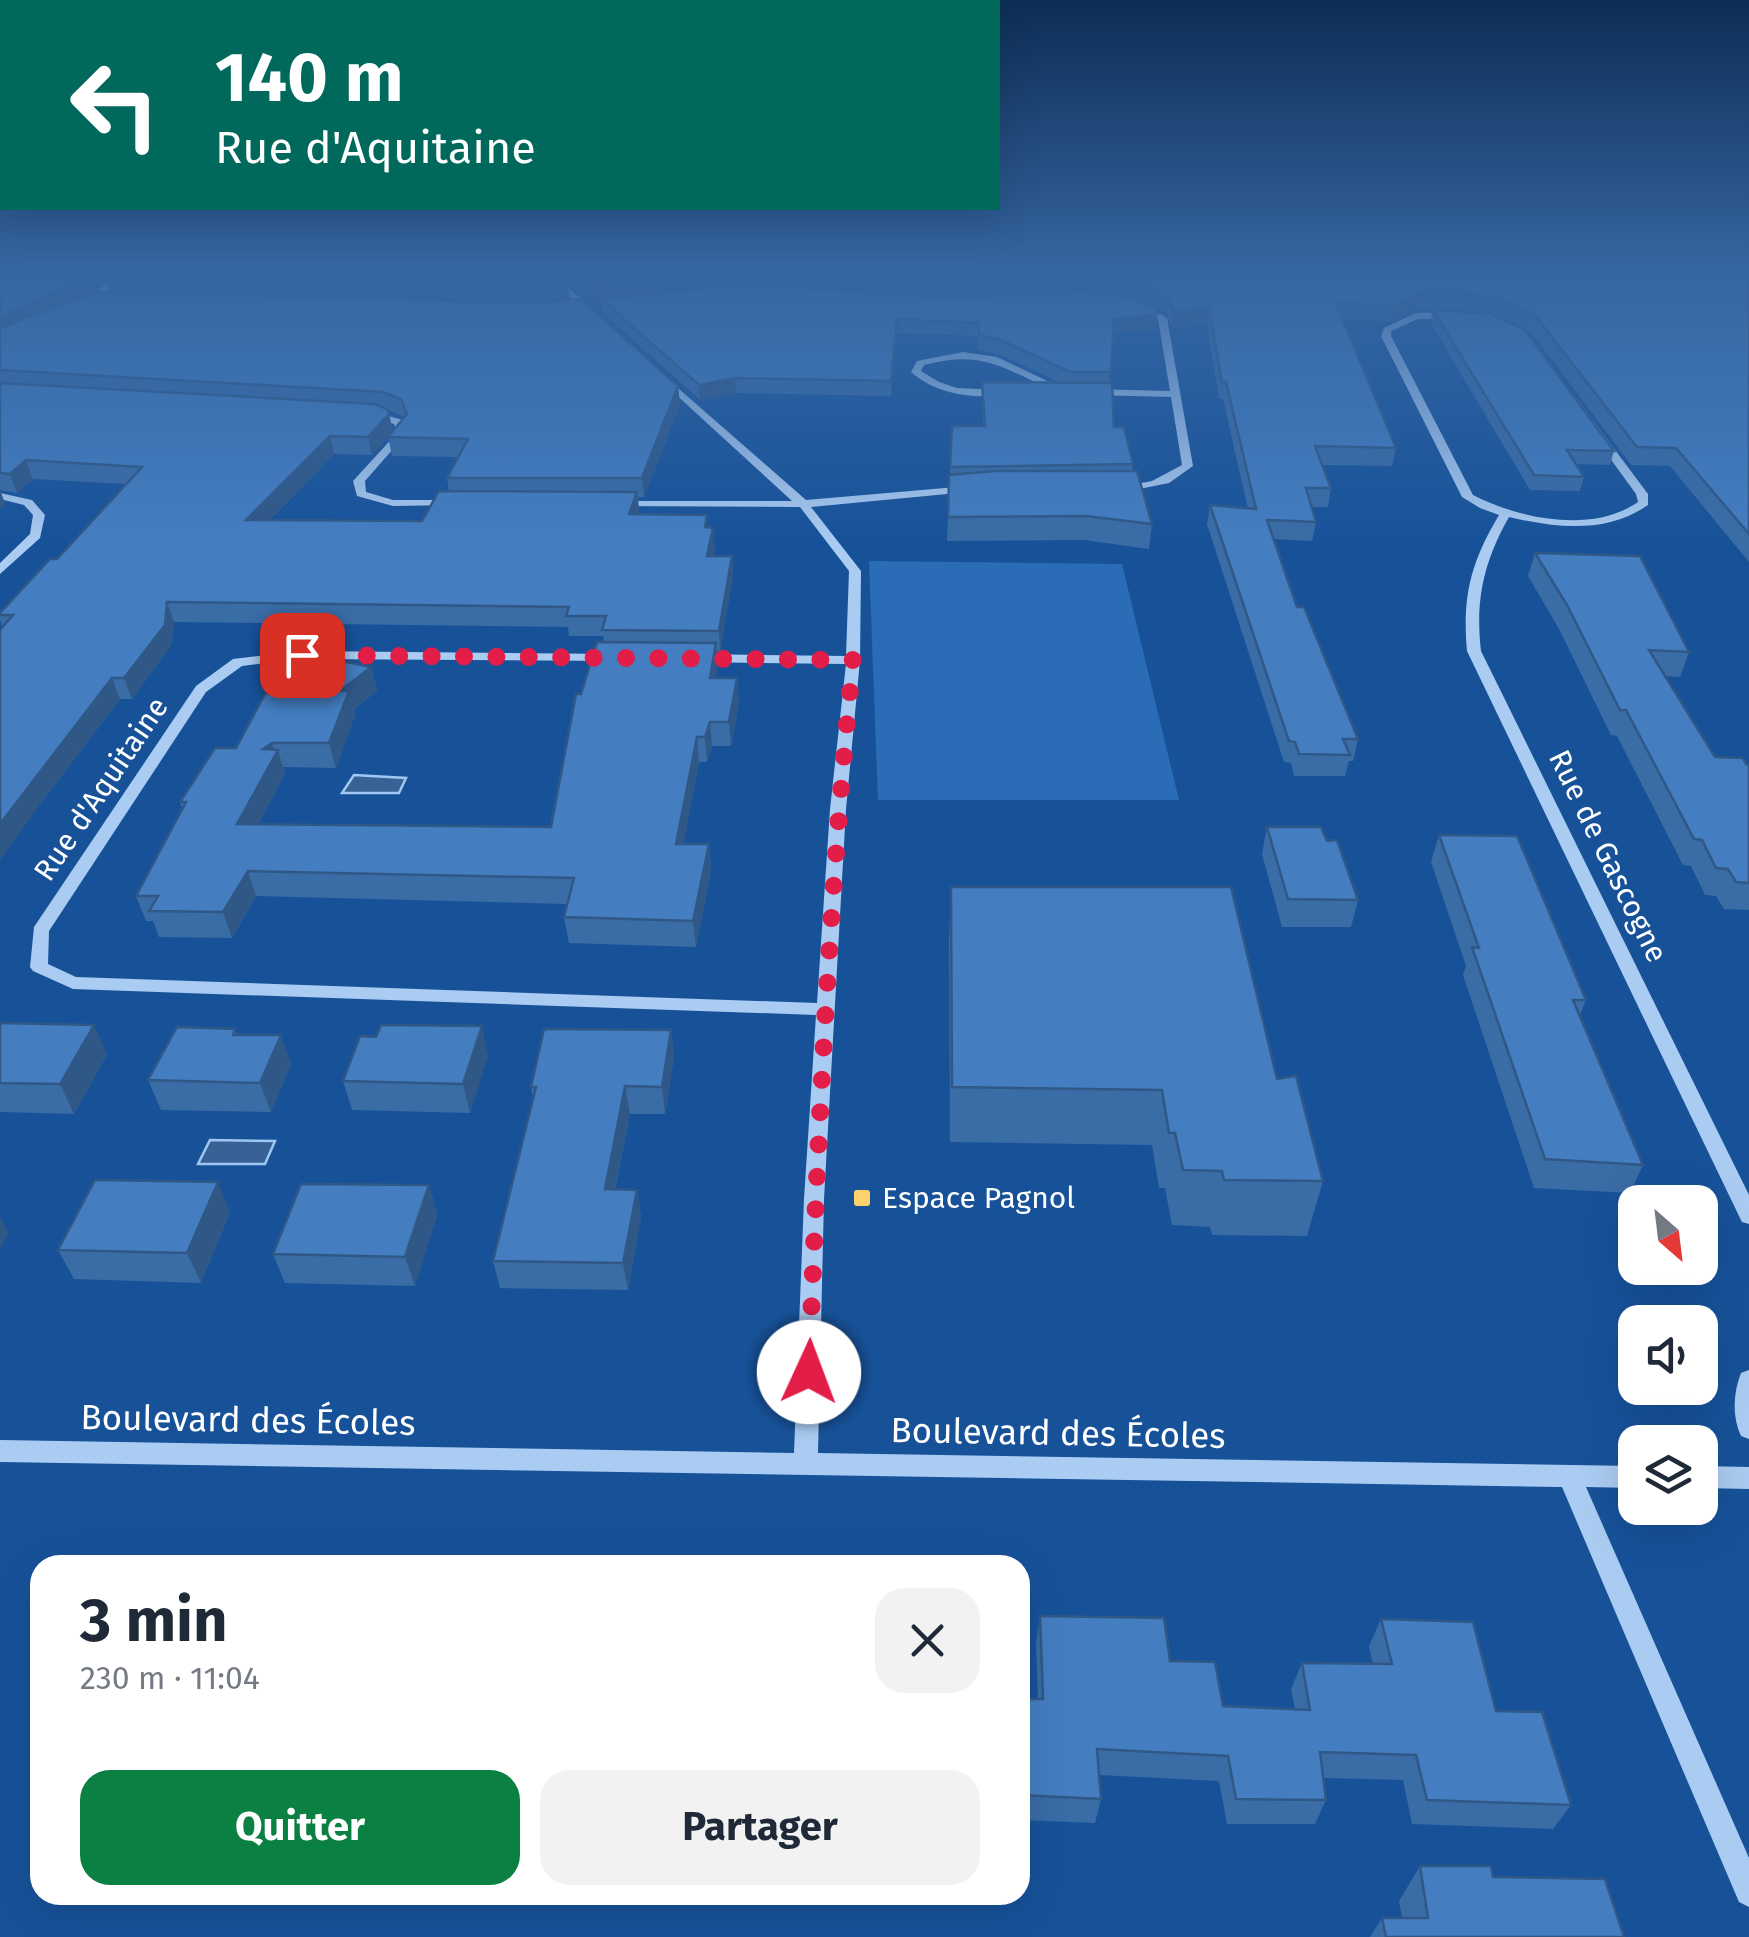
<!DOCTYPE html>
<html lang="fr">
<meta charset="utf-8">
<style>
:root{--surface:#fff;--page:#f2f2f3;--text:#1f2937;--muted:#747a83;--accent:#0b8043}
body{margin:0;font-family:"Fira Sans",sans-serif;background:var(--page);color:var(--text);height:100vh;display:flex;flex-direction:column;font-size:38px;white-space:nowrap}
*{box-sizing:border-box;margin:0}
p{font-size:32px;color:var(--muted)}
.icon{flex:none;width:55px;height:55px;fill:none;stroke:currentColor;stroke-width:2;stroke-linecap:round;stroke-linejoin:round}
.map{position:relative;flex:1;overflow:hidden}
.panel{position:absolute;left:30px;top:1555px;width:1000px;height:350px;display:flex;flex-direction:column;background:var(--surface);border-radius:30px;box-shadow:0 10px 40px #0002}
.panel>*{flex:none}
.banner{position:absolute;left:0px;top:0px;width:1000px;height:210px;box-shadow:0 10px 40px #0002;background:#00695c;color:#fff;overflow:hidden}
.needle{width:65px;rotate:152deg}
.fabs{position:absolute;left:1618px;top:1185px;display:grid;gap:20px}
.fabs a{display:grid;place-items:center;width:100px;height:100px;border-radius:20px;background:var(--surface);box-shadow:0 10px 40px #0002;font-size:50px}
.pin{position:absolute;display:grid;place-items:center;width:85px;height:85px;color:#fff;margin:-42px;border-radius:20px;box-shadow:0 5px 15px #0006}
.me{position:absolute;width:110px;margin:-55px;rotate:2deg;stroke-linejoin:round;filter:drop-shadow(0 0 8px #0008)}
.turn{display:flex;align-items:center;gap:35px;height:210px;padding:0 50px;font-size:45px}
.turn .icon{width:130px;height:130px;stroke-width:2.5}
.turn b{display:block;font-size:70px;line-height:85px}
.round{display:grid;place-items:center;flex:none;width:105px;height:105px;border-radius:30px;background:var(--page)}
.headline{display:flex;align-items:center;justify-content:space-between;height:170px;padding:0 50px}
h1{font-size:60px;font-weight:700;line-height:75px}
.cta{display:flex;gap:20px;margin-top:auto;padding:20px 50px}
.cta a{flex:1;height:115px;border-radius:30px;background:var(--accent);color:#fff;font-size:40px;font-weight:700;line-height:115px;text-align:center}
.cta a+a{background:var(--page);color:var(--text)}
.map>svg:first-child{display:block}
.green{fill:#2a6cb6}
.water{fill:#386295;stroke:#9ec7f4;stroke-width:2.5}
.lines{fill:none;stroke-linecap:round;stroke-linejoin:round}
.minor{fill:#abccf2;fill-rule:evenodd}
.wall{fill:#3a6ca6;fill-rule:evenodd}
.shaded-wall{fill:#305887}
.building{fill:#447ec1;stroke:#305887;stroke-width:2.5}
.route{stroke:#e11d48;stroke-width:18;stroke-dasharray:0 32.4}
.poi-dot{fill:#ffd26c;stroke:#175299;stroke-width:4}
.labels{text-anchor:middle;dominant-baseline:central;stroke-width:8;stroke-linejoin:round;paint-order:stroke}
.street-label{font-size:30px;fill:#fff;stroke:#175299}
.poi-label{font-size:30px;fill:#fff;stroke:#175299;text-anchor:start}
.near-street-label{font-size:35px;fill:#fff;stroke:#175299}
</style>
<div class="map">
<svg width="1749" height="1937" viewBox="0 0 1749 1937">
<rect width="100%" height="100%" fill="#175299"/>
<polygon class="green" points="869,561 1122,564 1179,800 878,800"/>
<g class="water">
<polygon points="354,775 406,778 399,793 342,793"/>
<polygon points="210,1140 275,1141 265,1164 198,1164"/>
</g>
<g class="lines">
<g class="minor">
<polygon points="0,273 6,273 0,277"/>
<polygon points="119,273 129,273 107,291 100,303 94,303 100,288"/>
<polygon points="544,273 553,273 594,311 594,315 588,315"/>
<polygon points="1134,303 1140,303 1167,318 1193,466 1169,483 1119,493 1115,492 1115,488 1152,481 1182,465 1171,397 1092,395 1087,392 1092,389 1170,391 1158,319 1134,307"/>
<path d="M1455 312 1494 319 1529 335 1648 494V505C1607 534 1556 528 1509 517 1484 561 1475 600 1481 651L1749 1195V1224L1742 1222 1739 1216 1467 651C1462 596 1471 562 1499 515L1480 508 1462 497 1381 336 1384 328 1416 313ZM1455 318 1489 323 1523 339 1636 494 1638 502C1592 534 1520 519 1473 495L1391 336V331L1418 319Z"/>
<path d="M963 352 997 357 1064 389 1055 391C1003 369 984 349 924 365L921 371 939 382 957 388 1001 390 1005 391V395C972 399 936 394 911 372L917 361Z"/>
<polygon points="663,375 806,500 968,486 974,489 968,492 811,507 861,571 860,660 846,809 824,1199 818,1453 1635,1466 1635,1488 1586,1487 1749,1858 1749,1907 1739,1902 1562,1487 0,1462 0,1440 794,1453 804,1199 816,1015 73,989 33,971 30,967 34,927 196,686 233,659 302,651 613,654 620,658 618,661 302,659 242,666 206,692 49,931 48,964 76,977 817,1003 830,809 846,664 694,662 687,658 694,654 846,656 849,571 800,507 611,506 609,504 615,501 792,501 660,380 660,376"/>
<polygon points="370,411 403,420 407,433 365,481 366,492 393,500 454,500 458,501 458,505 393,506 357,496 353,481 397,433 394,424 366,416 366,412"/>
<polygon points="0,493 32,500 45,515 40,538 0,574 0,563 30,534 33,515 24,505 0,499"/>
<path d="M1749 1370V1439L1741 1436C1732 1417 1733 1393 1741 1373Z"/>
<polygon points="1700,1466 1749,1467 1749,1489 1700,1488"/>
</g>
</g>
<g class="wall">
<path d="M558 273H1749V562L1670 466 1631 465 1531 332 1495 315 1614 451 1610 465 1576 464 1584 477 1580 491 1530 490 1430 322 1433 310 1487 314 1455 308 1416 309 1390 321 1343 320 1396 448 1392 466 1322 465 1331 488 1328 507H1311L1316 522 1312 541 1273 539 1297 607 1358 739 1353 761H1349L1345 776H1294L1291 763 1284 762 1207 524 1210 505 1248 509 1223 399H1219L1207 324 1171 327 1167 313 1142 301 1156 329 1113 333 1110 383 1114 427 1133 464 1132 471 1152 524 1149 549 1084 540 947 541 952 426H983L982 382 1061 383 1001 355 978 349 977 336 897 333 891 396 736 393 700 400 603 313 601 300 590 301ZM779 284 956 298 764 286Z"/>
<path d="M0 276 568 287 570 300 678 386 680 404 644 497H638L639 510 638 514 708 527 715 547 713 556H732L733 575 720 651H716L717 667 715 678H737L739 702 731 746H712L707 762H699L683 844H709L711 870 696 947 569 943 564 917 567 904 256 896 232 938 159 937 153 921H146L136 896 182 808 180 802 236 748 371 667 377 691 354 709 355 715 336 768 283 767 285 774 258 824 551 827 581 694 604 642 603 636H569L568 627 174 622 171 645 132 699H120L44 799 0 619V613L57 559 126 484 33 479 17 493 0 490 5 504 0 509ZM105 280 109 292H94L98 285ZM388 410 405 417 393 432ZM393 432 388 437 392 456 458 457 447 478 449 491 422 521 270 520 334 454 372 455Z"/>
<polygon points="1535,553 1689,652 1680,677 1665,676 1715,757 1749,765 1749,910 1724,909 1716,896 1705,895 1691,866 1683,865 1617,736 1611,735 1559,629 1528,576"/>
<polygon points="1267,827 1358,900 1351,927 1282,927 1262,854"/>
<polygon points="1439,835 1586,1000 1580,1015 1643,1165 1630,1193 1534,1188 1463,975 1466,966 1431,862"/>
<polygon points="951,887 1277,1079 1323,1181 1307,1236 1212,1235 1210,1227 1172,1225 1165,1188 1159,1188 1152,1145 950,1142 949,940"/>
<polygon points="0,1023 107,1054 74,1114 0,1112"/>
<polygon points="235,1029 237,1035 291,1064 271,1112 161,1110 148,1080"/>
<polygon points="671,1030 674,1057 665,1114 630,1114 615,1189 637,1190 641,1217 628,1290 500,1288 493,1261 533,1097 531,1087"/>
<polygon points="376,1037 488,1055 470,1113 352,1110 343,1081"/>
<polygon points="429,1185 437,1215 415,1286 285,1283 273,1254"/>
<polygon points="230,1212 201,1283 74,1279 58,1250"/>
<polygon points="1040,1616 1170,1661 1223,1706 1295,1709 1291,1689 1302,1663 1373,1664 1369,1646 1381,1619 1496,1711 1571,1805 1553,1829 1412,1824 1403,1780 1324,1778 1326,1800 1315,1824 1227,1824 1219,1781 1099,1775 1101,1799 1095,1823 1020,1820 1020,1699 1038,1699 1036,1643"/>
<polygon points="1420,1866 1493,1877 1624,1937 1370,1937 1382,1918 1402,1918 1399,1901"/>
</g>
<g class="shaded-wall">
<polygon points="91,273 114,273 98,285 91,296 0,336 0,317"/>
<polygon points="729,273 778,273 779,284 590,301 588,285"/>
<polygon points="1419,293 1416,309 1390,321 1394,305"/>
<polygon points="1209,308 1207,324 1171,327 1173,311"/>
<polygon points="1157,315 1156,329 1112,333 1114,319"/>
<polygon points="897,319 897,333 891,396 891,381"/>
<polygon points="735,378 736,393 700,400 699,385"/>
<polygon points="678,386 680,404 644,497 642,478"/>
<polygon points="389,414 393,432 372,455 368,437"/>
<polygon points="330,436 334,454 251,539 246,520"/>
<polygon points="26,460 33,479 17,493 10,474"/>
<polygon points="0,490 5,504 0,509"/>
<polygon points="637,492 639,510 631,533 629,514"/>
<polygon points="713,528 715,547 709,575 707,556"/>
<polygon points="732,556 733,575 720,651 719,631"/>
<polygon points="167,602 174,622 171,645 132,699 124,678"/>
<polygon points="716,643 717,667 711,702 710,678"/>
<polygon points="371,667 377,691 354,709 355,715 336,768 329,743 340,691"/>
<polygon points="112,678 120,699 44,799 0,860 0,824"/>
<polygon points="737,678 739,702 731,746 729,722"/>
<polygon points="710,722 712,746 707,762 705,737"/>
<polygon points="697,737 699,762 679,869 676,844"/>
<polygon points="272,743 275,754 278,750 285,774 245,849 237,824 263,749"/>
<polygon points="709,844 711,870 696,947 693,921"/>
<polygon points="248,871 256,896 232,938 223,912"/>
<polygon points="94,1025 107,1054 74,1114 60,1084"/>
<polygon points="482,1026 488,1055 470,1113 463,1084"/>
<polygon points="671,1030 674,1057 665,1114 662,1087"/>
<polygon points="281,1035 291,1064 271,1112 260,1083"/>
<polygon points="625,1086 630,1114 609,1216 605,1189"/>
<polygon points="218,1182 230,1212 201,1283 187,1253"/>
<polygon points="429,1185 437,1215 415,1286 405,1257"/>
<polygon points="637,1190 641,1217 628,1290 623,1263"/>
<polygon points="0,1217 9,1233 0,1249"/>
</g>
<g class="building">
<polygon points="4,273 91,273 86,280 0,317 0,276"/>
<polygon points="111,273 554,273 568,287 105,279"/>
<polygon points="574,273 729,273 588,285"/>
<polygon points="834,273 1749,273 1749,534 1676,448 1637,447 1535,315 1499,299 1459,292 1419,293 1394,305 1336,303 1396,448 1315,446 1331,488 1306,488 1316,522 1267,520 1297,607 1304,607 1358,739 1343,739 1350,755 1299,754 1295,742 1289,741 1210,505 1256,509 1226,382 1222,382 1209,308 1173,311 1168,297 1144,286 1095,277 971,284"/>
<polygon points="746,284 954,298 1085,291 1134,298 1156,308 1157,315 1114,319 1111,372 1070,372 1001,340 979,335 978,323 897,319 891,381 735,378 699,385 601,299"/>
<polygon points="94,292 526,302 581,299 678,386 642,478 447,478 468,439 388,437 407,414 401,399 383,392 0,370 0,328"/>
<polygon points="1433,310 1491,314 1524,329 1614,451 1567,450 1584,477 1534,475"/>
<polygon points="982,382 1112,383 1114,427 1124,427 1133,464 950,467 952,426 985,426"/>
<polygon points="0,383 375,404 387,409 389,414 368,437 330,436 246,520 422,521 439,491 637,492 629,514 707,515 705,527 713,528 707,556 732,556 719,631 602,630 606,616 566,616 569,607 167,602 165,625 124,678 112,678 0,824 0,630 13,615 0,615 0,613 50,559 57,559 142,467 26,460 10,474 0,473"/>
<polygon points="995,471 1137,471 1152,524 1086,516 948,517 949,475"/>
<polygon points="1535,553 1640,556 1689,652 1649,650 1715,757 1743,758 1746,764 1749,765 1749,883 1736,882 1728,869 1716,868 1702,840 1694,839 1626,710 1620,710 1567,605"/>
<polygon points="597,642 716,643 710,678 737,678 729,722 710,722 705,737 697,737 676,844 709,844 693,921 564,917 574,878 248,871 223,912 149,911 158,896 136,896 186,802 180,802 215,748 236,748 265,694 270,693 296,652 371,667 340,691 349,691 329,743 272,743 263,749 278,750 237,824 551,827 576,694 581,694"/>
<polygon points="1267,827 1321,827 1327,841 1337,840 1358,900 1288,899"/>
<polygon points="1439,835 1517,836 1586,1000 1573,1000 1643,1165 1545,1159 1472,947 1479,948"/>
<polygon points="951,887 1231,887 1277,1079 1296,1076 1323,1181 1224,1180 1222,1171 1183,1170 1175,1133 1169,1133 1162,1090 952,1087"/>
<polygon points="0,1023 94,1025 60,1084 0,1083"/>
<polygon points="381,1025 482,1026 463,1084 343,1081 360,1036 376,1037"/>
<polygon points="177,1027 235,1029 233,1035 281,1035 260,1083 148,1080"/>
<polygon points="544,1029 671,1030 662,1087 625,1086 605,1189 637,1190 623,1263 493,1261 536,1087 531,1087"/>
<polygon points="95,1180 218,1182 187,1253 58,1250"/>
<polygon points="301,1184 429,1185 405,1257 273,1254"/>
<polygon points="1040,1616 1164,1618 1170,1661 1215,1662 1223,1706 1310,1710 1302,1663 1392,1664 1381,1619 1473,1622 1496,1711 1542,1712 1571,1805 1427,1800 1416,1755 1320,1752 1326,1800 1236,1799 1228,1756 1097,1749 1101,1799 1020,1795 1020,1699 1043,1699"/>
<polygon points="1420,1866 1491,1866 1493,1877 1605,1879 1624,1937 1386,1937 1382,1918 1428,1918"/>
</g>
<linearGradient id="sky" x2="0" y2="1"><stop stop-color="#0d2d54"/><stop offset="0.5" stop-color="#3666a2"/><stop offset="1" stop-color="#3666a2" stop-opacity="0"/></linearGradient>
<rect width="1749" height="544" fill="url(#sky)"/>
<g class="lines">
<path class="route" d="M302 655 853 660C829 897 818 1134 809 1372"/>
</g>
<rect class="poi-dot" x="852" y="1188" width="20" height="20" rx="5"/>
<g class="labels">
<g class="street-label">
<text transform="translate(101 789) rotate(-56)">Rue d'Aquitaine</text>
<text transform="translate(1608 856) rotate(64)">Rue de Gascogne</text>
</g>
<g class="poi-label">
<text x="882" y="1198">Espace Pagnol</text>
</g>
<g class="near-street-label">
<text transform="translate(248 1420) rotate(1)">Boulevard des Écoles</text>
<text transform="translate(1058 1433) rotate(1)">Boulevard des Écoles</text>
</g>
</g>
</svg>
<div class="fabs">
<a><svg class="needle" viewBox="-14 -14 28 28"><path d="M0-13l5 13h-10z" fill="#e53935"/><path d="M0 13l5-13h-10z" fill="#747a83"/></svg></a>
<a><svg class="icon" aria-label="sound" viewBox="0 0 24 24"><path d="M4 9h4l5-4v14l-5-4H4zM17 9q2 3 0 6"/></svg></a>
<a><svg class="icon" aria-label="layers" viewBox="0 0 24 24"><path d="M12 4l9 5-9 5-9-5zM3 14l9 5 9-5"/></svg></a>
</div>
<div class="pin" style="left:302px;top:655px;background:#d93025"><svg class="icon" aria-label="arrive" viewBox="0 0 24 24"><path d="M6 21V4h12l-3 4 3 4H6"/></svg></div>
<svg class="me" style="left:809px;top:1372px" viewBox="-20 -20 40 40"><circle r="19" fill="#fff"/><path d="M0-13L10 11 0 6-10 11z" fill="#e11d48"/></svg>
<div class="banner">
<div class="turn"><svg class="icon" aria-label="left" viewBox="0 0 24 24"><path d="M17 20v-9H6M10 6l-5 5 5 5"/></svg><div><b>140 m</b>Rue d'Aquitaine</div></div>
</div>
<section class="panel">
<div class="headline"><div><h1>3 min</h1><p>230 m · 11:04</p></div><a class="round"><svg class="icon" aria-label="close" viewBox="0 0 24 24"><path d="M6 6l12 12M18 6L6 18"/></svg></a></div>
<div class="cta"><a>Quitter</a><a>Partager</a></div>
</section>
</div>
